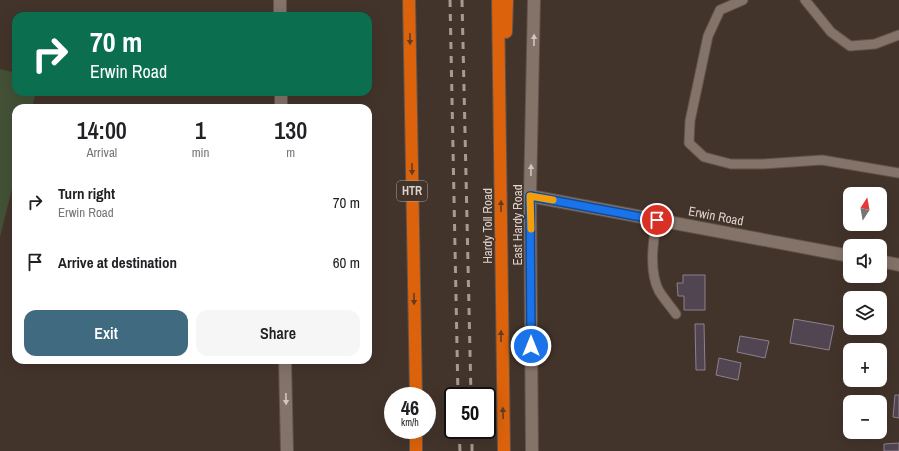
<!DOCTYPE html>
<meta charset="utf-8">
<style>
:root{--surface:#fff;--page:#f6f6f6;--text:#202124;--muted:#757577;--accent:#406a80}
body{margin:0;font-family:"Archivo Narrow",sans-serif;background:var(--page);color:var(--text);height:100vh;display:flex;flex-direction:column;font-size:15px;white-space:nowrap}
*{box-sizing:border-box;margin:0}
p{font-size:13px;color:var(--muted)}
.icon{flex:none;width:22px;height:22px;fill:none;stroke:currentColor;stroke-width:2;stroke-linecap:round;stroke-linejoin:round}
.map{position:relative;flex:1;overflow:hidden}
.details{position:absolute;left:12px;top:104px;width:360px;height:260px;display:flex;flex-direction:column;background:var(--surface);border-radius:12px;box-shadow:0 4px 16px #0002}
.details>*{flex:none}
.hud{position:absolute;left:12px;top:12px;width:360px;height:84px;border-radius:12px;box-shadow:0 4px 16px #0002;background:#0b6e4f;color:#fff;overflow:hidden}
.needle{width:26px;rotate:11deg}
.tools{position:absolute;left:843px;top:187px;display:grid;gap:8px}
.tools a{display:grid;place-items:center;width:44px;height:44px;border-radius:8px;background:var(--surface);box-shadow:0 4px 16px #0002;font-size:20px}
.speed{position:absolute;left:384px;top:387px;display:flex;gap:8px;font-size:20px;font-weight:700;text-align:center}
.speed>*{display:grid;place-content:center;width:52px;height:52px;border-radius:50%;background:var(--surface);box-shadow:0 4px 16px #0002;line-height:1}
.speed small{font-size:10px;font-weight:400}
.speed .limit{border:2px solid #111;border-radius:6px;background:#fff;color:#111}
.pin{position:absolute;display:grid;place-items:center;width:34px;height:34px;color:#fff;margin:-17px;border:2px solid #fff;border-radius:50%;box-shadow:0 1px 4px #0007}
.me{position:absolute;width:44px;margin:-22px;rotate:0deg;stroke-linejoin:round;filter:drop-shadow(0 0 3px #0008)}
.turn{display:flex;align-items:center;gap:14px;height:84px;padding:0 12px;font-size:18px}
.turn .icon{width:52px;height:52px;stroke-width:2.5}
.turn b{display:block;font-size:28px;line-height:34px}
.eta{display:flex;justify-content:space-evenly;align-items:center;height:68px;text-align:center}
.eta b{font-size:24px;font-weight:600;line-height:28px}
.button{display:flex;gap:8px;margin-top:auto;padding:8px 12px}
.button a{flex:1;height:46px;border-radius:12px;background:var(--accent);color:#fff;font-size:16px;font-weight:600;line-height:46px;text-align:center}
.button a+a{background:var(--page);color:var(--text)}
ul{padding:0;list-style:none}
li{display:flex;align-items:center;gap:12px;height:60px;padding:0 12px}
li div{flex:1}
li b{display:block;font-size:15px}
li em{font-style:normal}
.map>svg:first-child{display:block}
.green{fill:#435136}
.building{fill:#514551;stroke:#8e808e}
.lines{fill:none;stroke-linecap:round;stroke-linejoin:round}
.lane-casing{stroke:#5f524b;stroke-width:11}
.street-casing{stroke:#5f524b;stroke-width:14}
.secondary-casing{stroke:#5f524b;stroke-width:14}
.highway-casing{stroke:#5f524b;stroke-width:14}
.lane{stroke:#847369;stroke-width:9}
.street{stroke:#847369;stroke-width:12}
.secondary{stroke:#847369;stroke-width:12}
.highway{stroke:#dc630b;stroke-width:12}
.rail{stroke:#a69a94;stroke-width:3;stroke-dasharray:7 7;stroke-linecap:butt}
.oneway{fill:#623d25}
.oneway2{fill:#d0c5bf}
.route-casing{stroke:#114b97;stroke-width:10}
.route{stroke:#1a73e8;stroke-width:7}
.slow{stroke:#f59e0b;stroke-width:7}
.labels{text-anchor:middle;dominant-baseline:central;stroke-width:3;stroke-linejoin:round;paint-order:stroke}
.shield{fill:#43342b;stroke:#afa39d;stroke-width:1}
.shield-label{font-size:12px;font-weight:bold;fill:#ddd3ce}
.street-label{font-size:13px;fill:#ddd3ce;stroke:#43342b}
</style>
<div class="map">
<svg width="899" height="451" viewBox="0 0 899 451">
<rect width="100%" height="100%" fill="#43342b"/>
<polygon class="green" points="0,69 16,73 16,92 36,92 32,108 16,108 16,173 0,237"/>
<g class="building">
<polygon points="683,275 705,275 705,310 684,310 684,296 678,296 677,283 683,283"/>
<polygon points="794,319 834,326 829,350 790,343"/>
<polygon points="695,324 704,324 705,370 696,370"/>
<polygon points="740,336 769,341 765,358 737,352"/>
<polygon points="719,358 741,363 738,380 716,375"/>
<polygon points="895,395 899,395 899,418 893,417"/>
<polygon points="899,443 899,451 884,451 884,444"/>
</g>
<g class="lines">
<g class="lane-casing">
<g id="lane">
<polyline points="743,0 720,10 708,36 690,121 689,143 704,157 731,164 763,164 822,160 899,173"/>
<polyline points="805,0 831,32 850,46 875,44 899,35"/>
<path d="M657 220C653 240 649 272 659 291 664 299 671 307 676 314"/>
</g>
</g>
<g class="street-casing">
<g id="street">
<polyline points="530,196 850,256"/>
<polyline points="880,261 899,265"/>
</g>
</g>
<g class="secondary-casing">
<g id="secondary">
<polyline points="280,0 280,16"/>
<polyline points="281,92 281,108"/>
<polyline points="285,360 287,451"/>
<polyline points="532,451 530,196 534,0"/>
</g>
</g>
<g class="highway-casing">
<g id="highway">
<polyline points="409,0 416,396"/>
<polyline points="498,0 504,451"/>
<polyline points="506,32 507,0"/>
<polyline points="416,430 416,451"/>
</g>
</g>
<use href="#lane" class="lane"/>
<use href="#street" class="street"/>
<use href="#secondary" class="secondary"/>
<use href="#highway" class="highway"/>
<g class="rail">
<polyline points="450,0 458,396"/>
<polyline points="462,0 471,396"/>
<polyline points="459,430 460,451"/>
<polyline points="472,430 472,451"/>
</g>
</g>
<defs><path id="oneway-solid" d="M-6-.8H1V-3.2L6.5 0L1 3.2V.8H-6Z"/></defs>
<g class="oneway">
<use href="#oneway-solid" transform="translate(410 39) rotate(89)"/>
<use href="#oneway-solid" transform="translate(412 169) rotate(89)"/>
<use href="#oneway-solid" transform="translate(501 206) rotate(-90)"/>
<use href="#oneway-solid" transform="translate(414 299) rotate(89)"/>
<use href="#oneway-solid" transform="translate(501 336) rotate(-90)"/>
<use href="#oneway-solid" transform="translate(503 413) rotate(-92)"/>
</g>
<g class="oneway2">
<use href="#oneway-solid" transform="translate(534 40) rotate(-89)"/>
<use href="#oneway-solid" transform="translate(531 170) rotate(-89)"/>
<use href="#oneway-solid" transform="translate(286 399) rotate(89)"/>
</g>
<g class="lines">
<g class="route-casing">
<polyline id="route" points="531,346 530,196 657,220"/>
</g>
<use href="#route" class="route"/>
<polyline class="slow" points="531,229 530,196 553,200"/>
</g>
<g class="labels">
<rect class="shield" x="397" y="181" width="30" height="20" rx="3"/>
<g class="shield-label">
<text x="412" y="191">HTR</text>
</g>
<g class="street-label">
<text transform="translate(716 216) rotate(11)">Erwin Road</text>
<text transform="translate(517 225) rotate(-90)">East Hardy Road</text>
<text transform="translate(487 226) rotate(-90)">Hardy Toll Road</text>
</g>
</g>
</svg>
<div class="tools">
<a><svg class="needle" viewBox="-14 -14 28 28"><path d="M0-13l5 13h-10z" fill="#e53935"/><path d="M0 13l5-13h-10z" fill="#757577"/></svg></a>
<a><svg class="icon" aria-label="sound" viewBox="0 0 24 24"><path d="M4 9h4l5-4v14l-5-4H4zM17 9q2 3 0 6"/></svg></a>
<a><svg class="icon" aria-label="layers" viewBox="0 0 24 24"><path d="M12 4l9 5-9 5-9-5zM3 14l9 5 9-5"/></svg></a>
<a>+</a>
<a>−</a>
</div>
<div class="speed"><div>46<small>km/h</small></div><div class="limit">50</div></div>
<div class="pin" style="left:657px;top:220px;background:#d93025"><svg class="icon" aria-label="arrive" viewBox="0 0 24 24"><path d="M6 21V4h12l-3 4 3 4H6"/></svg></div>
<svg class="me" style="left:531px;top:346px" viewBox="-20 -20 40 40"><circle r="17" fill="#1a73e8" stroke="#fff" stroke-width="3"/><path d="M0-11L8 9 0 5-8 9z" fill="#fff"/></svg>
<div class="hud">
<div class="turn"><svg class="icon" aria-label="right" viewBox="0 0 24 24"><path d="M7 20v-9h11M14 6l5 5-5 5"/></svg><div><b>70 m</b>Erwin Road</div></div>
</div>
<section class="details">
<div class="eta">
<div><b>14:00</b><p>Arrival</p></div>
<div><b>1</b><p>min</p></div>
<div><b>130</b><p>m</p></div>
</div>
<ul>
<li><svg class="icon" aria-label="right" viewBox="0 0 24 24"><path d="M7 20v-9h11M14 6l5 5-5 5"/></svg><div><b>Turn right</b><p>Erwin Road</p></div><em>70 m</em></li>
<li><svg class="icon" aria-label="arrive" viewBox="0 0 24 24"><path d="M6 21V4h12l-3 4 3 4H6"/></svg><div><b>Arrive at destination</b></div><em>60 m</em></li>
</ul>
<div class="button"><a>Exit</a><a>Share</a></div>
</section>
</div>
